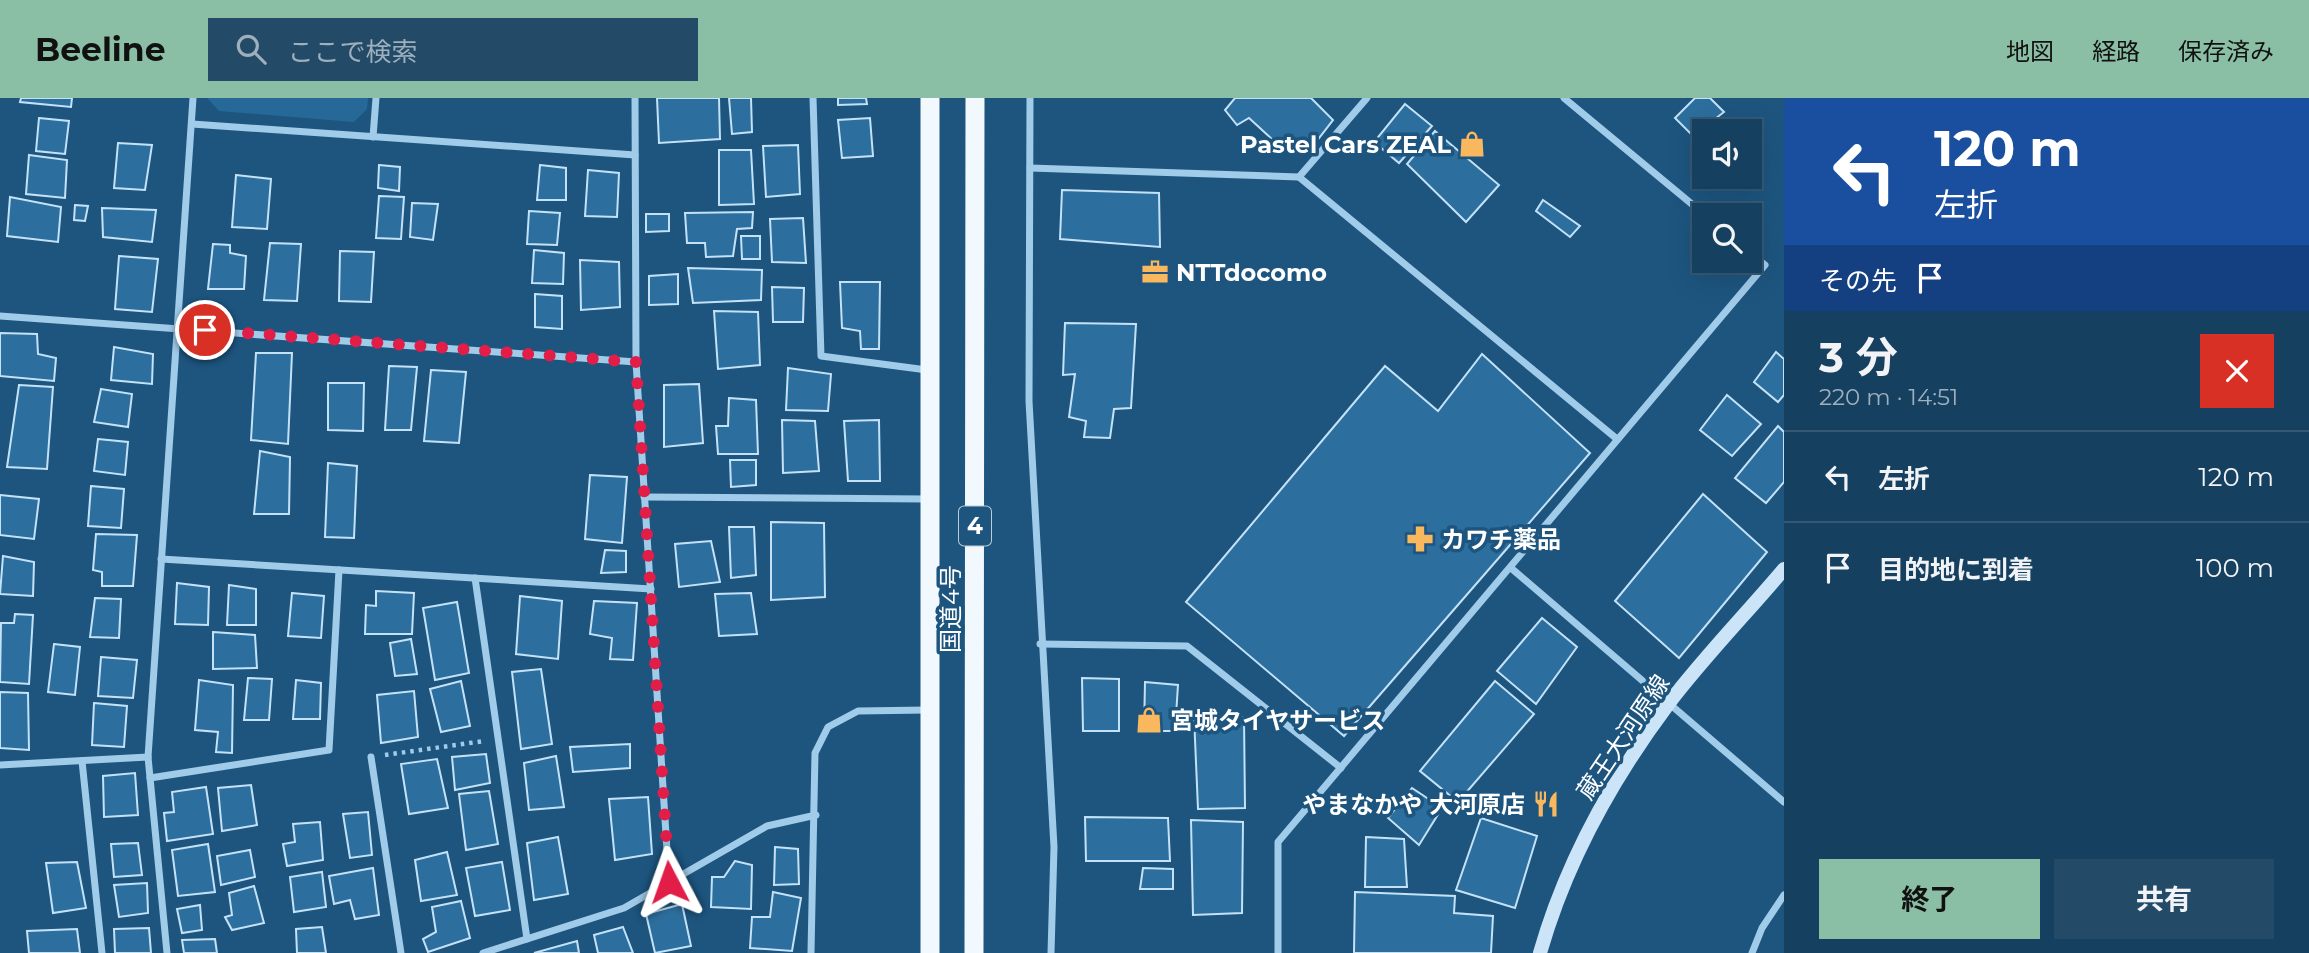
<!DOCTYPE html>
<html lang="ja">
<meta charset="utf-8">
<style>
:root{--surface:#16405f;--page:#234b68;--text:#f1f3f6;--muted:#9eafbd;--line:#355974;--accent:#8abfa5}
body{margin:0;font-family:Montserrat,"Noto Sans JP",sans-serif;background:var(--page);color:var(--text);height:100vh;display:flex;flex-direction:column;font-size:26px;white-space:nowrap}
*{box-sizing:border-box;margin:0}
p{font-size:23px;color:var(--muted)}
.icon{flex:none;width:38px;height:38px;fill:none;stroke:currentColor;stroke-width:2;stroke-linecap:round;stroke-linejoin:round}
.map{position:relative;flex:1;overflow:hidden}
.sheet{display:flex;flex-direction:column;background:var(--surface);width:525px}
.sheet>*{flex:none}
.hud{background:#1a4fa0;color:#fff;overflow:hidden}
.fabs{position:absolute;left:1692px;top:21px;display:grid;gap:14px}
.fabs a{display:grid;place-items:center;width:70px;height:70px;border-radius:0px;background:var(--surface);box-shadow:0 7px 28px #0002,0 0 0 2px var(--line);font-size:35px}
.pin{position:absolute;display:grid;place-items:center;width:60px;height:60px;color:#fff;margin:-30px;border:4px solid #fff;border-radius:50%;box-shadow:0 2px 7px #0007}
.me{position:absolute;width:77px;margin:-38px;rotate:356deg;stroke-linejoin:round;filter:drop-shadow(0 0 5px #0008)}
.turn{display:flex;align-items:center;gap:24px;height:147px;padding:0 35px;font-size:32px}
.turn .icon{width:91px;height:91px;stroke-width:2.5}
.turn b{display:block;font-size:49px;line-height:60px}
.then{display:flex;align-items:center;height:66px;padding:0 35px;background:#0003;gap:14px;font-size:26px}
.round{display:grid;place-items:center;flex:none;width:74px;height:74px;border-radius:0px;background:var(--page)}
.headline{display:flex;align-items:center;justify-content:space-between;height:119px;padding:0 35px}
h1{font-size:42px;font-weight:700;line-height:52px}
.button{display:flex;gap:14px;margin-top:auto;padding:14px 35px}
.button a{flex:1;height:80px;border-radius:0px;background:var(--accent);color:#111;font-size:28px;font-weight:700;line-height:80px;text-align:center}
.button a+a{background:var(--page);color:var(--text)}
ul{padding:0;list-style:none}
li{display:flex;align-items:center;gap:21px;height:91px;padding:0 35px;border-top:2px solid var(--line)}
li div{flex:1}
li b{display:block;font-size:26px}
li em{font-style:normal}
header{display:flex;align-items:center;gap:42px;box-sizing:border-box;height:98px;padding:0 35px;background:var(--accent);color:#111}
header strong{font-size:33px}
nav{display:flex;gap:38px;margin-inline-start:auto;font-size:24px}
.search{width:490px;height:63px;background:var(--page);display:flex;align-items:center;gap:18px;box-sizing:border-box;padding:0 24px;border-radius:0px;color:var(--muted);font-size:26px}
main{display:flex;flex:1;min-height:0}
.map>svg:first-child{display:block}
.green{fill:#266998}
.building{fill:#2c6e9d;stroke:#c4e2f7;stroke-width:2}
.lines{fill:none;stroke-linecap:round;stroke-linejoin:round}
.path{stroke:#a0cbe9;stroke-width:4.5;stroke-dasharray:3.5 5;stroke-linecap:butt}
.minor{stroke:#a0cbe9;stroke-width:7}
.secondary{stroke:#cbe4f7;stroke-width:14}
.trunk{stroke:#f1f8fe;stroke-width:19}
.route{stroke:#e11d48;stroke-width:12;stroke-dasharray:0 21.6}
.labels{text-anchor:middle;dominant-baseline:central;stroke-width:7;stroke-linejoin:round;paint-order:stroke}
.shield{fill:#1d557f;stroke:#bbccd9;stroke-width:2}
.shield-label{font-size:23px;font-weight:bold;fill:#fff}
.poi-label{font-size:24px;font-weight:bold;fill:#fff;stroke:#1d557f;text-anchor:start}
.street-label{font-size:24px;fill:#fff;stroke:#1d557f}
</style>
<header>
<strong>Beeline</strong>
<div class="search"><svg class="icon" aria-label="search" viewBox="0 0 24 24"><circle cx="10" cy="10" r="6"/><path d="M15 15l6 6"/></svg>ここで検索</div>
<nav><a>地図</a><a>経路</a><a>保存済み</a></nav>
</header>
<main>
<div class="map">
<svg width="1784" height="855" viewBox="0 0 1784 855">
<rect width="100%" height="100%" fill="#1d557f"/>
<polygon class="green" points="207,0 368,0 367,11 354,24 219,13"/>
<g class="building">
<polygon points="21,0 72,0 71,9 20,4"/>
<polygon points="657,0 719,0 720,41 659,45"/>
<polygon points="729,0 751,0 752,34 732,36"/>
<polygon points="838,0 866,0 867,6 838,7"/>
<polygon points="1235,0 1311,0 1333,22 1309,53 1287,55 1249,20 1237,27 1225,12"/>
<polygon points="1695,0 1710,0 1724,14 1693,38 1675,20"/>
<polygon points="1405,6 1432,28 1399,65 1374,44"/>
<polygon points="39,20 69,23 65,56 36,53"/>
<polygon points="870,20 873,58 842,60 838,22"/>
<polygon points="1435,33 1499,87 1466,124 1407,66"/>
<polygon points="118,45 152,47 145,92 114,90"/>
<polygon points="798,47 800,96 766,99 763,48"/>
<polygon points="719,52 751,52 754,106 719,107"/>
<polygon points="29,57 67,62 65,100 26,96"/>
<polygon points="379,67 400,69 399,93 378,90"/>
<polygon points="540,67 566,70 566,102 537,102"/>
<polygon points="588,72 619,75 617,119 585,118"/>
<polygon points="236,77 271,81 267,131 232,129"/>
<polygon points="1062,92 1159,95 1160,149 1060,141"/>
<polygon points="379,98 404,99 401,141 376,140"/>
<polygon points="10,99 61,109 58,144 7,138"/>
<polygon points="1543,102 1580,128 1570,139 1536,113"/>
<polygon points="412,105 438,106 433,142 410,139"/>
<polygon points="75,107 88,108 85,123 74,122"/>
<polygon points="102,110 156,112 152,144 103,139"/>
<polygon points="529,113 560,115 557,147 527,146"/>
<polygon points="753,114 752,130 737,131 733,158 706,159 705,145 687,145 685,115"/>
<polygon points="646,116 669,116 669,133 646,134"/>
<polygon points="803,120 806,165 772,164 770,121"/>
<polygon points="741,138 760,138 760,161 742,161"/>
<polygon points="270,145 301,146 297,203 264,202"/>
<polygon points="213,146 230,147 230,155 246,158 244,191 208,191"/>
<polygon points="534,152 564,155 563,186 532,185"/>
<polygon points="340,153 374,154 371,204 339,203"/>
<polygon points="119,158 158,161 152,214 115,211"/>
<polygon points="580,162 619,164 620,209 581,212"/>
<polygon points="688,170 762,172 761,202 693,205"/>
<polygon points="678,176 678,206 649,207 649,178"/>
<polygon points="840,184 880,184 879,251 861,251 860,233 842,230"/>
<polygon points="772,189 804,190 803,224 773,224"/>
<polygon points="535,196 562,198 562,231 535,229"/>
<polygon points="714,213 758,214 760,267 718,271"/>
<polygon points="1065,225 1136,226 1131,310 1114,311 1110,340 1084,339 1086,323 1069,319 1075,276 1063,277"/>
<polygon points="0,235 37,236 38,256 56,260 54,283 0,278"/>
<polygon points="114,249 153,256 152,286 111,282"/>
<polygon points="1776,254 1784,261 1784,297 1778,304 1754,284"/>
<polygon points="256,255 292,255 288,346 251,342"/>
<polygon points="1482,256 1590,355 1344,638 1186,504 1385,268 1438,313"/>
<polygon points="389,268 417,269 411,332 385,332"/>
<polygon points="788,270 831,276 828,313 786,312"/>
<polygon points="431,272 466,274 459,345 424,343"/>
<polygon points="328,285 364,285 363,333 328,332"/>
<polygon points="699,286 703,345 664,349 664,287"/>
<polygon points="19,287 53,289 47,371 7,369"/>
<polygon points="101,291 132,296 128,329 94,324"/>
<polygon points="1727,297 1761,326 1732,358 1700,332"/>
<polygon points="729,300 756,302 758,356 718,356 716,328 728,328"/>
<polygon points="782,322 815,323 819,373 783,375"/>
<polygon points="879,322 880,383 848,383 844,323"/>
<polygon points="1778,328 1784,334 1784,384 1766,405 1735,380"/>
<polygon points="98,341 128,344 125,377 94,373"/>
<polygon points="260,353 290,359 289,416 254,416"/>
<polygon points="730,362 756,362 756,387 731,389"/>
<polygon points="328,365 357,368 354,440 325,439"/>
<polygon points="590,377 627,379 622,445 585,441"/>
<polygon points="91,388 124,391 121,430 88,428"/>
<polygon points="1703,396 1767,454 1679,560 1615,503"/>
<polygon points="0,397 39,401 34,441 0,437"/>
<polygon points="771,424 824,425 825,499 771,502"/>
<polygon points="729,429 754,429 756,477 731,480"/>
<polygon points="96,436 137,437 133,488 102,488 102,474 93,472"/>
<polygon points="711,443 720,484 679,489 675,446"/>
<polygon points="605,452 626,453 626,474 601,475"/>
<polygon points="3,458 34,464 33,498 0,496"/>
<polygon points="177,485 209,489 208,527 175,526"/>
<polygon points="229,487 256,491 256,527 227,527"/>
<polygon points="376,493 414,495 412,536 365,536 366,507 376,508"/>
<polygon points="292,495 324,498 321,540 288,538"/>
<polygon points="751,495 757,536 719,538 715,496"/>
<polygon points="520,498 562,503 558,561 516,556"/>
<polygon points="95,500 121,501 119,540 90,539"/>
<polygon points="594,503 637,505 633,562 610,561 612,540 590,536"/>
<polygon points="457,504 469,575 435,582 423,510"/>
<polygon points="15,516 33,517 29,586 0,584 1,525 14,525"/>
<polygon points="1542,520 1577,549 1536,606 1497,573"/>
<polygon points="213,534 255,537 257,570 213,571"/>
<polygon points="411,541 417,576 395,578 390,545"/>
<polygon points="54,546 80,549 75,597 48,594"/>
<polygon points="101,559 137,562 133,600 98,598"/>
<polygon points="541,571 552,646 521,651 512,574"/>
<polygon points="248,580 272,581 269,622 244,622"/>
<polygon points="1082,580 1119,581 1119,633 1083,633"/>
<polygon points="199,582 233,587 232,655 216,654 218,634 195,632"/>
<polygon points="296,582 321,585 320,621 293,621"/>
<polygon points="461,583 470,628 441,634 430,591"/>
<polygon points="1495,583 1534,616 1458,704 1420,673"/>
<polygon points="1145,584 1178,587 1175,633 1144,633"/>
<polygon points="414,593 418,639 381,645 377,597"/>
<polygon points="0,594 28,595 29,652 0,650"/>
<polygon points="94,605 127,608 124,649 92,647"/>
<polygon points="1194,618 1244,619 1245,710 1198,711"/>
<polygon points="630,646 630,670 573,674 570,649"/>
<polygon points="486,656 490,685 455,692 452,659"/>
<polygon points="556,658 564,709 529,712 524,665"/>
<polygon points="437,661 448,710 409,716 401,666"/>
<polygon points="135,675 138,717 104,719 103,678"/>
<polygon points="251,687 257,727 222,733 218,690"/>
<polygon points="206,689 213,736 167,743 164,715 174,714 172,694"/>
<polygon points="1412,690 1442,710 1419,747 1388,720"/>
<polygon points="489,693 498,746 466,752 459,696"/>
<polygon points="648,699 652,756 615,762 609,701"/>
<polygon points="368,714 372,757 350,760 343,716"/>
<polygon points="1085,719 1168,720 1170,763 1086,763"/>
<polygon points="1481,720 1537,738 1515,810 1456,792"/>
<polygon points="1191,722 1243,724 1242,815 1193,817"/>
<polygon points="320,724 323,762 287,768 283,746 295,744 293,726"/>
<polygon points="558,739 568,796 534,802 527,745"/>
<polygon points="1366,739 1404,741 1407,789 1365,789"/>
<polygon points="138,745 142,777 114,779 111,746"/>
<polygon points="208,746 215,794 178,798 172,752"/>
<polygon points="775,749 798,751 799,786 774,787"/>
<polygon points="250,752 255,779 221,787 217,758"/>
<polygon points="447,754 457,797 421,803 415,762"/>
<polygon points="735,763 752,767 751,811 711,809 712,779 724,779"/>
<polygon points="77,764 86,810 53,815 46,765"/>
<polygon points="502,764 510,812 475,818 466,770"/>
<polygon points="373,770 379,817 355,821 350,802 334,806 329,778"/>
<polygon points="1143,770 1173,771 1173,791 1140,791"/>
<polygon points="322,774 326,809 294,814 290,779"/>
<polygon points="147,785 148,815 119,819 114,787"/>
<polygon points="254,788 264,825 232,832 225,819 232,817 229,795"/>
<polygon points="773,794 801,800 792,853 750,850 752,819 770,819"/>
<polygon points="1355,794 1455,798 1454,815 1493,818 1491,855 1354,855"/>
<polygon points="461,803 470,840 428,854 423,841 436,834 432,809"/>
<polygon points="682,806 691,848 655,855 646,816"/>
<polygon points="200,807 202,832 182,835 177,811"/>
<polygon points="322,829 326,855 297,855 296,831"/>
<polygon points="623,829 633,855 598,855 594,837"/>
<polygon points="149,830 151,855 115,855 114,831"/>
<polygon points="77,831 80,855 29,855 27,833"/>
<polygon points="215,841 217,855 184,855 182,842"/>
<polygon points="577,843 579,855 534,855"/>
</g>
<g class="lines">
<polyline class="path" points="385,657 484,643"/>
<g class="minor">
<polyline points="635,0 636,264 669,784"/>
<polyline points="813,0 821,258 927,272"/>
<polyline points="1030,0 1029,303 1054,749 1051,855"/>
<polyline points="1564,0 1705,117"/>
<polyline points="192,26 635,57"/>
<polyline points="373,39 376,0"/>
<polyline points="1030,70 1299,79 1617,341"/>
<polyline points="1299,79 1367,0"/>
<polyline points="0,218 636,264"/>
<polyline points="644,399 927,401"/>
<polyline points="161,461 651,491"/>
<polyline points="1511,470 1784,704"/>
<polyline points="475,480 527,841"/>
<polyline points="1040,546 1187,548 1341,670"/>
<polyline points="371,659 401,855"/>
<polyline points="82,663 102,855"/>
<polyline points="0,667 148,659"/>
<polyline points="150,680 329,652 339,472"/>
<polyline points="167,855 148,659 193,0"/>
<polyline points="483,855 624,810 767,728 816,717"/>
<polyline points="811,855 815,655 828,629 858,613 927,612"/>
<polyline points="1278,855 1278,744 1765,167 1750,155"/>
<polyline points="1752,855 1762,830 1784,797"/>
</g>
<path class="secondary" d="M1540 855C1566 764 1612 681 1669 605 1704 559 1746 516 1784 471"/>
<g class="trunk">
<polyline points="930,855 930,0"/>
<polyline points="974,855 975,0"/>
</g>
</g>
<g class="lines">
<polyline class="route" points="205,232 636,264 669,784"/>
</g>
<defs>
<g id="shop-bare" transform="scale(2.1)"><path d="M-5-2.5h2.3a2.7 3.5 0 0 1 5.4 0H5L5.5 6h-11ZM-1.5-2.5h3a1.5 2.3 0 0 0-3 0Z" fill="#f9b75e" stroke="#1d557f" stroke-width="2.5" paint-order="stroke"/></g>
<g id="office-bare" transform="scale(2.1)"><path d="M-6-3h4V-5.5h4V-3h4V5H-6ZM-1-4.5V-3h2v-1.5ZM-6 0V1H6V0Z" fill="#f9b75e" stroke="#1d557f" stroke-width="2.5" paint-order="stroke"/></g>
<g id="pharmacy-bare" transform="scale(2.1)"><path d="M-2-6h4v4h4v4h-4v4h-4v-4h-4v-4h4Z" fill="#f9b75e" stroke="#1d557f" stroke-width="2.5" paint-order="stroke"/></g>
<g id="restaurant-bare" transform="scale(2.1)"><path d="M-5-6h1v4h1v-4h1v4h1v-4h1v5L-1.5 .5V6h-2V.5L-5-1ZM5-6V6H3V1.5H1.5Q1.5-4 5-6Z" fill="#f9b75e" stroke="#1d557f" stroke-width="2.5" paint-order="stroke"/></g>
</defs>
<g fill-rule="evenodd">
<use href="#shop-bare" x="1472" y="46"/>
<use href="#office-bare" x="1155" y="174"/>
<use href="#pharmacy-bare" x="1420" y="441"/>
<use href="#shop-bare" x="1149" y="622"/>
<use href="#restaurant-bare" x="1546" y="706"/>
</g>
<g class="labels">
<rect class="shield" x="959" y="408.5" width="32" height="39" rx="5"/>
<g class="shield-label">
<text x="975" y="428">4</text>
</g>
<g class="poi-label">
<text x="1451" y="46" text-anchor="end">Pastel Cars ZEAL</text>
<text x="1176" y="174">NTTdocomo</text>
<text x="1441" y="441">カワチ薬品</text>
<text x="1170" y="622">宮城タイヤサービス</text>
<text x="1525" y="706" text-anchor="end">やまなかや 大河原店</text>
</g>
<g class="street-label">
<text transform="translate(950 511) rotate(-90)">国道4号</text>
<text transform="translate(1623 639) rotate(-56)">蔵王大河原線</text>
</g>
</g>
</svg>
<div class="fabs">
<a><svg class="icon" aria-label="sound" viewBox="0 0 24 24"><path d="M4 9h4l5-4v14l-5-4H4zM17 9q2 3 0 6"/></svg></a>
<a><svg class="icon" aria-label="search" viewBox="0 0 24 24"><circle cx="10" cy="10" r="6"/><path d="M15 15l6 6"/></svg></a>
</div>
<div class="pin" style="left:205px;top:232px;background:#d93025"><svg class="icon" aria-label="arrive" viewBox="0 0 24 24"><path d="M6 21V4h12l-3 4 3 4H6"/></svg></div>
<svg class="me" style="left:669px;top:784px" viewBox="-20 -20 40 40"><path d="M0-17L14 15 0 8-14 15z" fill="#e11d48" stroke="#fff" stroke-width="4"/></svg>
</div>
<section class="sheet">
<div class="hud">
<div class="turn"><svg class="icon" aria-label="left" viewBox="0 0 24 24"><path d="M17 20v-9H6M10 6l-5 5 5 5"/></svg><div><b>120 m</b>左折</div></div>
<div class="then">その先<svg class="icon" aria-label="arrive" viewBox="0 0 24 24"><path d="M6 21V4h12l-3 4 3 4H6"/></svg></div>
</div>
<div class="headline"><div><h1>3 分</h1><p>220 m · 14:51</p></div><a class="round" style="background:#d93025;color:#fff"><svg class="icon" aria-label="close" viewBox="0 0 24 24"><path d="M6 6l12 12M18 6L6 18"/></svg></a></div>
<ul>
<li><svg class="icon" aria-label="left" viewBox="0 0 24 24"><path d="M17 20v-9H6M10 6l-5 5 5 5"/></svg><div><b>左折</b></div><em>120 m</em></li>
<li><svg class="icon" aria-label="arrive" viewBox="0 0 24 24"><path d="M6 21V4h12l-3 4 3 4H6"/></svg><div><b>目的地に到着</b></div><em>100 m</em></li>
</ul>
<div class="button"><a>終了</a><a>共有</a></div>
</section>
</main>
